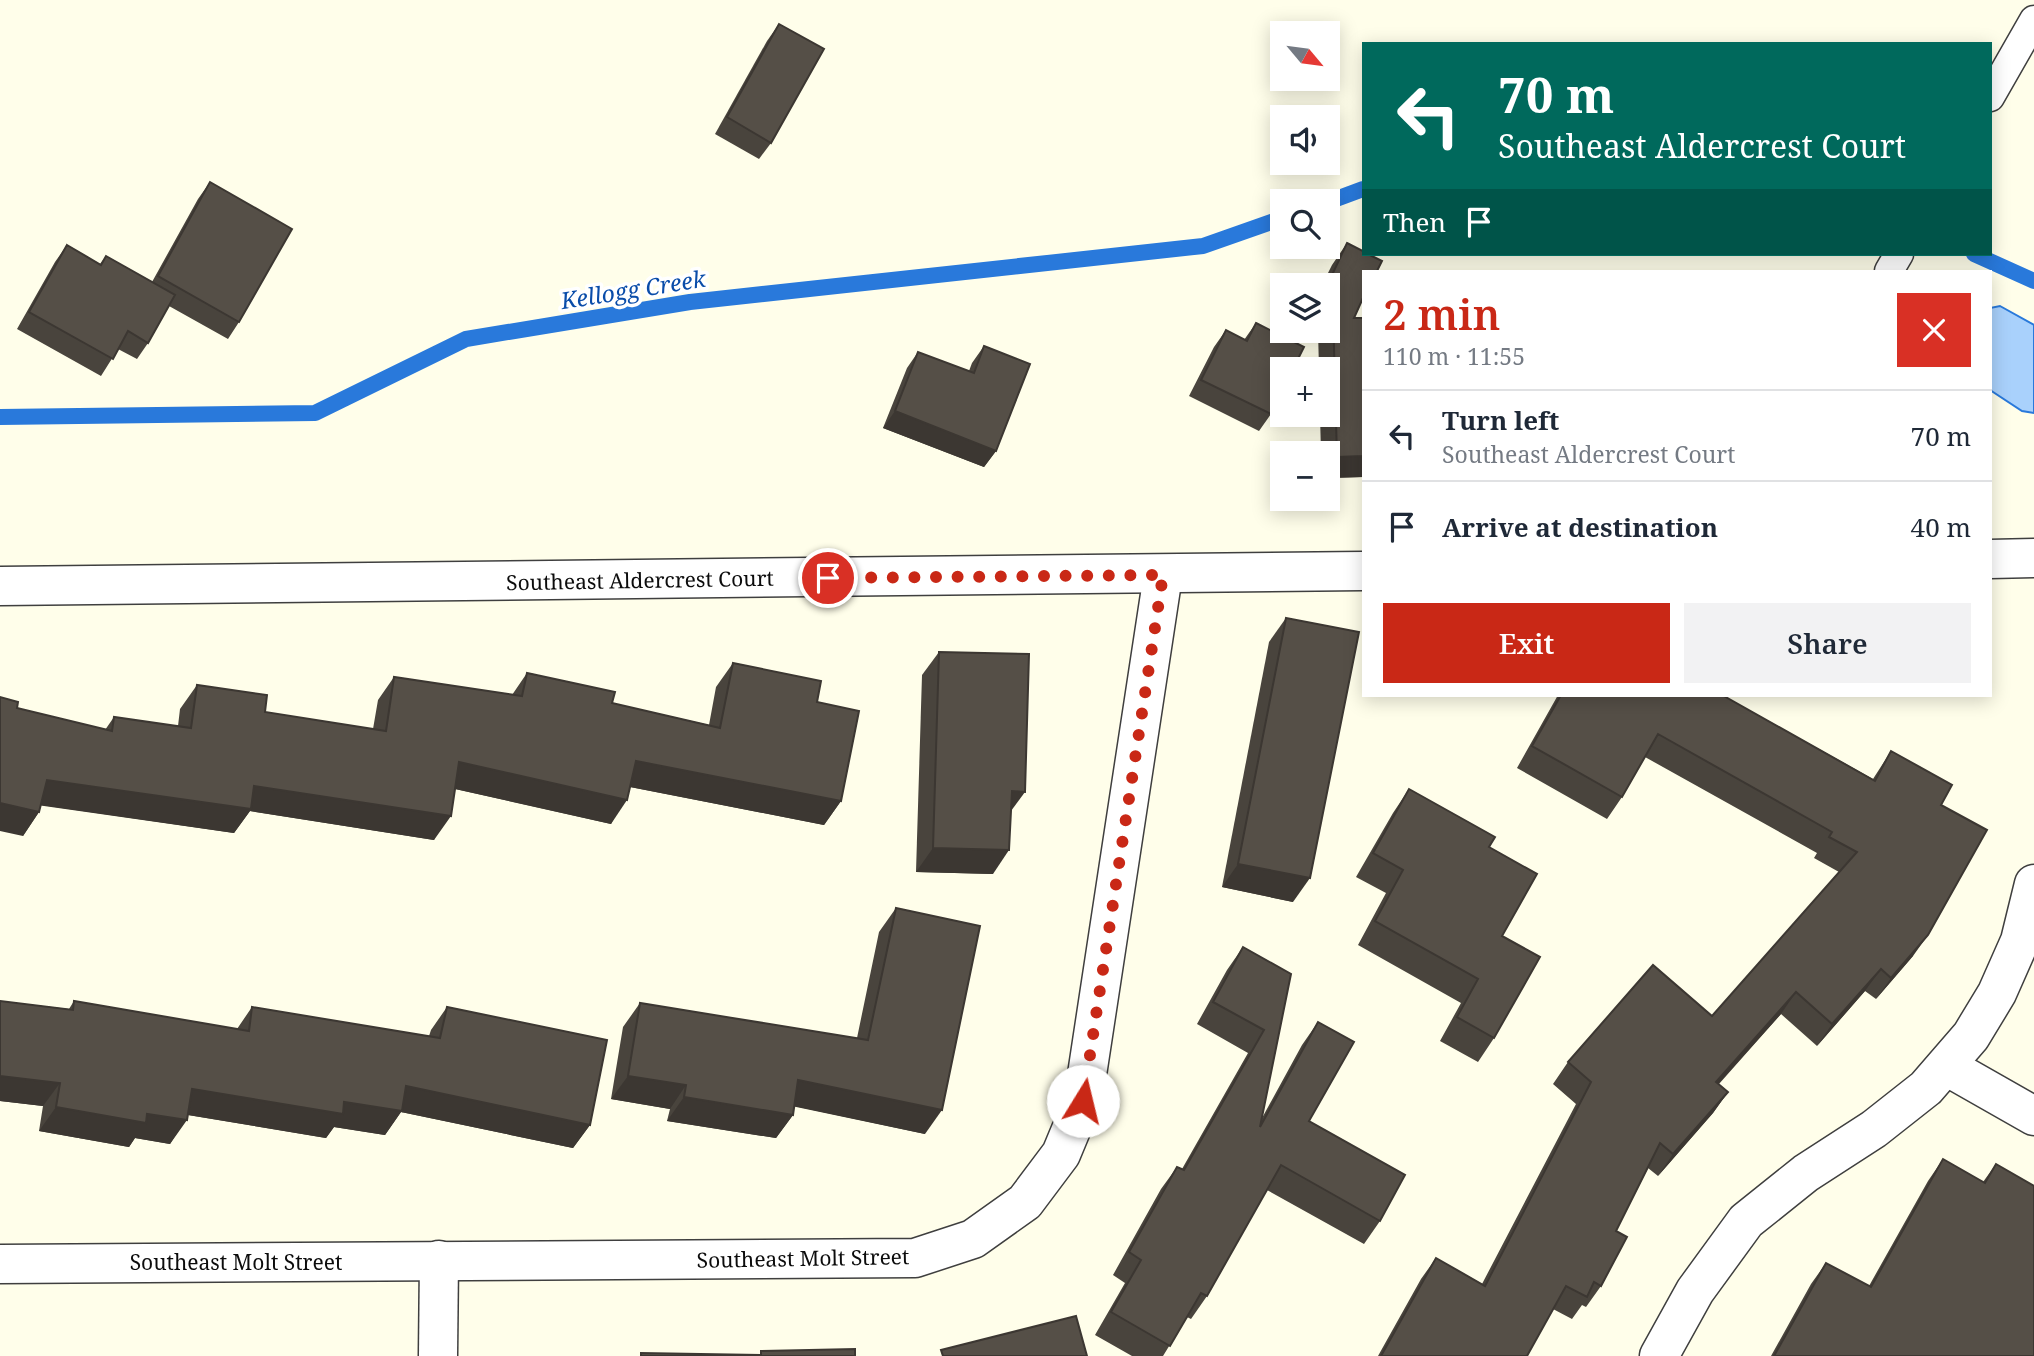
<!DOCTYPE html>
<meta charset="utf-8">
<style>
:root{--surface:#fff;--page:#f2f2f3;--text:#1f2937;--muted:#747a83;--line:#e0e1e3;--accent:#c92816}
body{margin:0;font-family:"Noto Serif",serif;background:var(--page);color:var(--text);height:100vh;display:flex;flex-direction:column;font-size:26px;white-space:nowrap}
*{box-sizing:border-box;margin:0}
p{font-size:23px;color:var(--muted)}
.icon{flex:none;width:38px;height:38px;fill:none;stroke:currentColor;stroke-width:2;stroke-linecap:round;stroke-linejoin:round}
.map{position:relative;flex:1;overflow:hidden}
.drawer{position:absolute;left:1362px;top:270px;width:630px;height:427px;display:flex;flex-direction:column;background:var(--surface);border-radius:0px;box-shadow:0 4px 18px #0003}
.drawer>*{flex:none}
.hud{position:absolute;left:1362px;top:42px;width:630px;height:214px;border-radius:0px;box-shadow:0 4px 18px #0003;background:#00695c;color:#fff;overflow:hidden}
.needle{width:46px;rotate:119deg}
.buttons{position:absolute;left:1270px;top:21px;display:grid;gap:14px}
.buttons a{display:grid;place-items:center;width:70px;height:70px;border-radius:0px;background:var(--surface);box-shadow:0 4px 18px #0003;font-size:35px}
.pin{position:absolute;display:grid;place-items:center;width:60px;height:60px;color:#fff;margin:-30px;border:4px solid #fff;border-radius:50%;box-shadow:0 2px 7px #0007}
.me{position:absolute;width:77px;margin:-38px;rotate:9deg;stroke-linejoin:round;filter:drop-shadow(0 0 5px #0008)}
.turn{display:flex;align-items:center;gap:24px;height:147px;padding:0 21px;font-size:32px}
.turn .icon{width:91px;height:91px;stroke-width:2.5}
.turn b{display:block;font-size:49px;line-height:60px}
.then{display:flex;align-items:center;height:66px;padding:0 21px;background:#0003;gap:14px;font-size:26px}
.round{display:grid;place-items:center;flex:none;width:74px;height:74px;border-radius:0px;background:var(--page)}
.head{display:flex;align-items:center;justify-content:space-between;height:119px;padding:0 21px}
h1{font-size:42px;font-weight:600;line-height:52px;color:var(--accent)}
.primary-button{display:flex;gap:14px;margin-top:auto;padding:14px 21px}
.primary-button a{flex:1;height:80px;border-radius:0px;background:var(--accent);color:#fff;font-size:28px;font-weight:600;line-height:80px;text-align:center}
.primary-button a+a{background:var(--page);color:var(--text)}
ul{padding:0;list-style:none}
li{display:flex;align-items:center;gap:21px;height:91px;padding:0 21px;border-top:2px solid var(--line)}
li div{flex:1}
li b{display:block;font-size:26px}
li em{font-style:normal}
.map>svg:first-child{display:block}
.water{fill:#a9d1fc;stroke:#2979db;stroke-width:2}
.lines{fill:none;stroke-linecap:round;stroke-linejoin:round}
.stream{stroke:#2979db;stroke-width:16}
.lane-casing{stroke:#3f3f3f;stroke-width:31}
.street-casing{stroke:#3f3f3f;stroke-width:41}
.lane{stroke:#fff;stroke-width:28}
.street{stroke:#fff;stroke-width:38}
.wall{fill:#49443d}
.shaded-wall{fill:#3c3732}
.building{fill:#554f47;stroke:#3c3732;stroke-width:2}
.route{stroke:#c92816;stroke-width:12;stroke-dasharray:0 21.6}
.labels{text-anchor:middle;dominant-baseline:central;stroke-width:7;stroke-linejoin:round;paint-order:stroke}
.street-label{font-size:21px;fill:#0c0c0c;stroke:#fff}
.water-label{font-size:23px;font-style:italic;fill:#094ca9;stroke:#fff}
</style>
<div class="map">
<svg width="2034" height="1356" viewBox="0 0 2034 1356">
<rect width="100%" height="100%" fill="#fffeea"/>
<polygon class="water" points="2000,306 2034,325 2034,413 2022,411 1990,390 1990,308"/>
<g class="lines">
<g class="stream">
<polyline points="1328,202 1363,189"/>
<polyline points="1974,254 2034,281"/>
<polyline points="0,417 315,413 466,339 690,302 1203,246 1283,218"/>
</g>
<g class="lane-casing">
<g id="lane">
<polyline points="1990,97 2034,20"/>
<polyline points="1889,271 1899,254"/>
</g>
</g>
<g class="street-casing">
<g id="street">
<polyline points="1990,559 2034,558"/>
<polyline points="0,586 1363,571"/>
<polyline points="1946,1066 2034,1116"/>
<polyline points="0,1264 915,1258 973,1239 1025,1202 1061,1154 1083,1101 1163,575"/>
<polyline points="438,1356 439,1260"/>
<polyline points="1659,1356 1695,1291 1746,1221 1806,1173 1874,1129 1926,1088 1971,1036 1997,993 2020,941 2034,884"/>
</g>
</g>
<use href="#lane" class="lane"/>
<use href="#street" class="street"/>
</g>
<g class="wall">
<polygon points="779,24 771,143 759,159 715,134 767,41"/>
<polygon points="210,182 239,322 228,339 169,306 148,343 137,359 118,349 101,376 17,329 55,262 67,245 100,264 106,256 152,282 198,199"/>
<polygon points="1347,243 1354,318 1363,318 1363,477 1328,478 1328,453 1321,453 1320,415 1328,415 1328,369 1319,369 1318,331 1328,331 1328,285 1322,285 1332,265"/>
<polygon points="1256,323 1271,414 1259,431 1189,396 1214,347 1226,330 1244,340"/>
<polygon points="984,346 996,451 984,467 883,428 907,368 918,352 969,371 972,363"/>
<polygon points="1286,618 1293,902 1222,887 1269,642"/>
<polygon points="939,652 993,874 916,872 922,675"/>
<polygon points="733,663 817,702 841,801 824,825 630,787 611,824 455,789 434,840 250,811 234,833 41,805 39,812 23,836 17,708 105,730 114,717 178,726 180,709 197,685 265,712 373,729 378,700 394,677 512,695 527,673 612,703 709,725 716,687"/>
<polygon points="1558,695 1722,695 1873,779 1891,751 1941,805 1913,956 1876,999 1865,991 1817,1046 1781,1014 1719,1084 1728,1092 1713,1113 1658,1176 1648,1168 1616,1231 1601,1286 1586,1307 1582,1305 1572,1319 1553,1309 1527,1356 1378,1356 1421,1279 1436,1258 1482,1284 1576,1104 1553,1084 1568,1062 1712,1016 1839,872 1814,858 1817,853 1645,757 1622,797 1607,819 1517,768"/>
<polygon points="1409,789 1489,847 1502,936 1494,1038 1478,1062 1440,1041 1461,1003 1358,945 1386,893 1356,877 1393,813"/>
<polygon points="896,908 925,1134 794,1106 793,1115 776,1138 667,1121 670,1109 611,1099 623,1027 640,1003 857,1038 879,932"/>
<polygon points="1243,947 1291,974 1262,1118 1302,1045 1318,1022 1309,1121 1380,1221 1364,1244 1267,1190 1207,1296 1191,1319 1187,1317 1163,1356 1132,1356 1095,1335 1125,1283 1113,1275 1161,1189 1177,1167 1182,1169 1248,1053 1197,1024 1227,970"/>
<polygon points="0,1001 69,1009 74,1001 237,1029 252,1007 429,1036 431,1030 447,1007 590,1125 573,1148 401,1112 385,1135 334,1127 326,1138 188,1115 170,1144 135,1138 129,1147 39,1131 43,1106 0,1101"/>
<polygon points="1943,1159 1983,1182 1996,1164 2034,1356 1771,1356 1811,1284 1826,1263 1869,1286 1928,1181"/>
</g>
<g class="shaded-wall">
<polygon points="895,411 996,451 984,467 883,428"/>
<polygon points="1363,456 1363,477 1328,478 1328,469 1337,457"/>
<polygon points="636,761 841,801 824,825 620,785"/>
<polygon points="459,762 627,800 611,824 442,786"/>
<polygon points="47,780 254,786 451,816 434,840 250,811 234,833 30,804"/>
<polygon points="1012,791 1025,792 1008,815"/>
<polygon points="0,803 39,812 23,836 0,831"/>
<polygon points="933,848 1009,850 993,874 916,872"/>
<polygon points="1238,864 1310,878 1293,902 1222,887"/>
<polygon points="1928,935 1913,956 1876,999 1891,978"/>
<polygon points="1881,969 1865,991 1817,1046 1832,1024"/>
<polygon points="1796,992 1781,1014 1701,1103 1716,1082"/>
<polygon points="0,1076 60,1083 43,1106 0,1101"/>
<polygon points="628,1076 686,1085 670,1109 611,1099"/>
<polygon points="798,1080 942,1110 925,1134 782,1104"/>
<polygon points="406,1086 590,1125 573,1148 401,1112 385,1135 334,1127 326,1138 176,1113 192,1089 344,1102"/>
<polygon points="1728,1092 1713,1113 1658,1176 1673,1154"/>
<polygon points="684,1097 793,1115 776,1138 667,1121"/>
<polygon points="56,1107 147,1114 187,1120 170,1144 135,1138 129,1147 39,1131"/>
</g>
<g class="building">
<polygon points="779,24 824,49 771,143 727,117"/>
<polygon points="210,182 292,229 239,322 158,276"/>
<polygon points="1347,243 1363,251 1363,254 1368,254 1382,261 1377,271 1363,271 1363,298 1354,318 1363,318 1363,456 1337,457 1332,275"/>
<polygon points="67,245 101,265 106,256 175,295 148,343 128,331 113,359 29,312"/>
<polygon points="1256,323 1304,347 1293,369 1283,369 1283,390 1271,414 1201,380 1226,330 1247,341"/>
<polygon points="984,346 1030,364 996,451 895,411 918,352 974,373"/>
<polygon points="1286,618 1359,632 1310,878 1238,864"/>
<polygon points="939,652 1029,654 1025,792 1012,791 1009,850 933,848"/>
<polygon points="733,663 821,681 817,702 859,711 841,801 636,761 627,800 459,762 451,816 254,786 251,809 47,780 39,812 0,803 0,697 18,702 17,708 112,731 114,717 191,728 197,685 267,695 265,712 386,731 394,677 522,696 527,673 615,692 612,703 720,728"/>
<polygon points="1561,695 1722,695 1875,781 1891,751 1952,785 1941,805 1987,830 1928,935 1891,978 1881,969 1832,1024 1796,992 1716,1082 1728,1092 1673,1154 1660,1143 1616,1231 1627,1237 1601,1286 1594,1282 1587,1297 1566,1286 1527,1356 1381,1356 1436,1258 1485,1286 1591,1082 1568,1062 1653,965 1712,1016 1857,852 1829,837 1832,832 1658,734 1622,797 1532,746"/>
<polygon points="1409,789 1495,837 1489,847 1537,874 1502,936 1540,957 1494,1038 1457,1017 1478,979 1375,921 1403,870 1373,853"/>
<polygon points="896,908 980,926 942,1110 798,1080 793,1115 684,1097 686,1085 628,1076 640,1003 868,1040"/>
<polygon points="1243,947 1291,974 1260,1127 1318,1022 1354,1042 1309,1121 1405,1175 1380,1221 1281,1165 1207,1296 1201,1293 1170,1346 1111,1312 1141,1260 1129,1252 1177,1167 1184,1170 1264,1030 1213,1002"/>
<polygon points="0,1001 73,1010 74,1001 249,1031 252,1007 440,1038 447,1007 607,1040 590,1125 406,1086 402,1111 344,1102 343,1114 192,1089 187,1120 147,1114 146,1123 56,1107 60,1083 0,1076"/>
<polygon points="1943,1159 1985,1183 1996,1164 2034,1186 2034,1356 1774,1356 1826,1263 1871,1287"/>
<polygon points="1076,1316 1087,1356 943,1356 941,1350"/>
<polygon points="855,1349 855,1356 641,1356 641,1353 761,1355 761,1351"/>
</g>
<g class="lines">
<polyline class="route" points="828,578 1163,575 1083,1101"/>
</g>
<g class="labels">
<g class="street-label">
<text transform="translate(640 580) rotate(-1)">Southeast Aldercrest Court</text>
<text transform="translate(803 1258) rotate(-1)">Southeast Molt Street</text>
<text x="236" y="1262">Southeast Molt Street</text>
</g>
<g class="water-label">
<text transform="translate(633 289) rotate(-9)">Kellogg Creek</text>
</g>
</g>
</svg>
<div class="buttons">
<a><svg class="needle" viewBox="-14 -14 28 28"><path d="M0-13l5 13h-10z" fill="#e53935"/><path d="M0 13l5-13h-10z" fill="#747a83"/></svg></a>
<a><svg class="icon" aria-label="sound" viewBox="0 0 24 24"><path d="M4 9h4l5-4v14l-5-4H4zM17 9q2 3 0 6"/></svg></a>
<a><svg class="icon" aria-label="search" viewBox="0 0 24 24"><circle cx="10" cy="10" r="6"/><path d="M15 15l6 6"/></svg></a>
<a><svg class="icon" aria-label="layers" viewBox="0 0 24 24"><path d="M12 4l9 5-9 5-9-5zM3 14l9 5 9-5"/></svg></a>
<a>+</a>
<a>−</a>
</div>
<div class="pin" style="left:828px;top:578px;background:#d93025"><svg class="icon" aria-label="arrive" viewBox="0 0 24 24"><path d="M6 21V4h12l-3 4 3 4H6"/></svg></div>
<svg class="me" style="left:1083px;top:1101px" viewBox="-20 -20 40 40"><circle r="19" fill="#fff"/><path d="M0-13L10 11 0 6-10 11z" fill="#c92816"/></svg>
<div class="hud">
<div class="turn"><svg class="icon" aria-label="left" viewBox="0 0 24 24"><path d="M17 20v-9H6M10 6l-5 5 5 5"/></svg><div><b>70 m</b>Southeast Aldercrest Court</div></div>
<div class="then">Then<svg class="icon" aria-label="arrive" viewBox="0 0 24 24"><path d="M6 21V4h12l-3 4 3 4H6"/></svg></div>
</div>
<section class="drawer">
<div class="head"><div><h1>2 min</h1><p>110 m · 11:55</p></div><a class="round" style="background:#d93025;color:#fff"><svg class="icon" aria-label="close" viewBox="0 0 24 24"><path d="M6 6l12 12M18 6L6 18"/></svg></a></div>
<ul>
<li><svg class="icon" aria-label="left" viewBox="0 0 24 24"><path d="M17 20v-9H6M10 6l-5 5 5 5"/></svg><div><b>Turn left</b><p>Southeast Aldercrest Court</p></div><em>70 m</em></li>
<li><svg class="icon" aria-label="arrive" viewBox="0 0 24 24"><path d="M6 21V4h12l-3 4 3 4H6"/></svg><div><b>Arrive at destination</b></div><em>40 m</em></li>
</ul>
<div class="primary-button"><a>Exit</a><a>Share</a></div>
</section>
</div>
